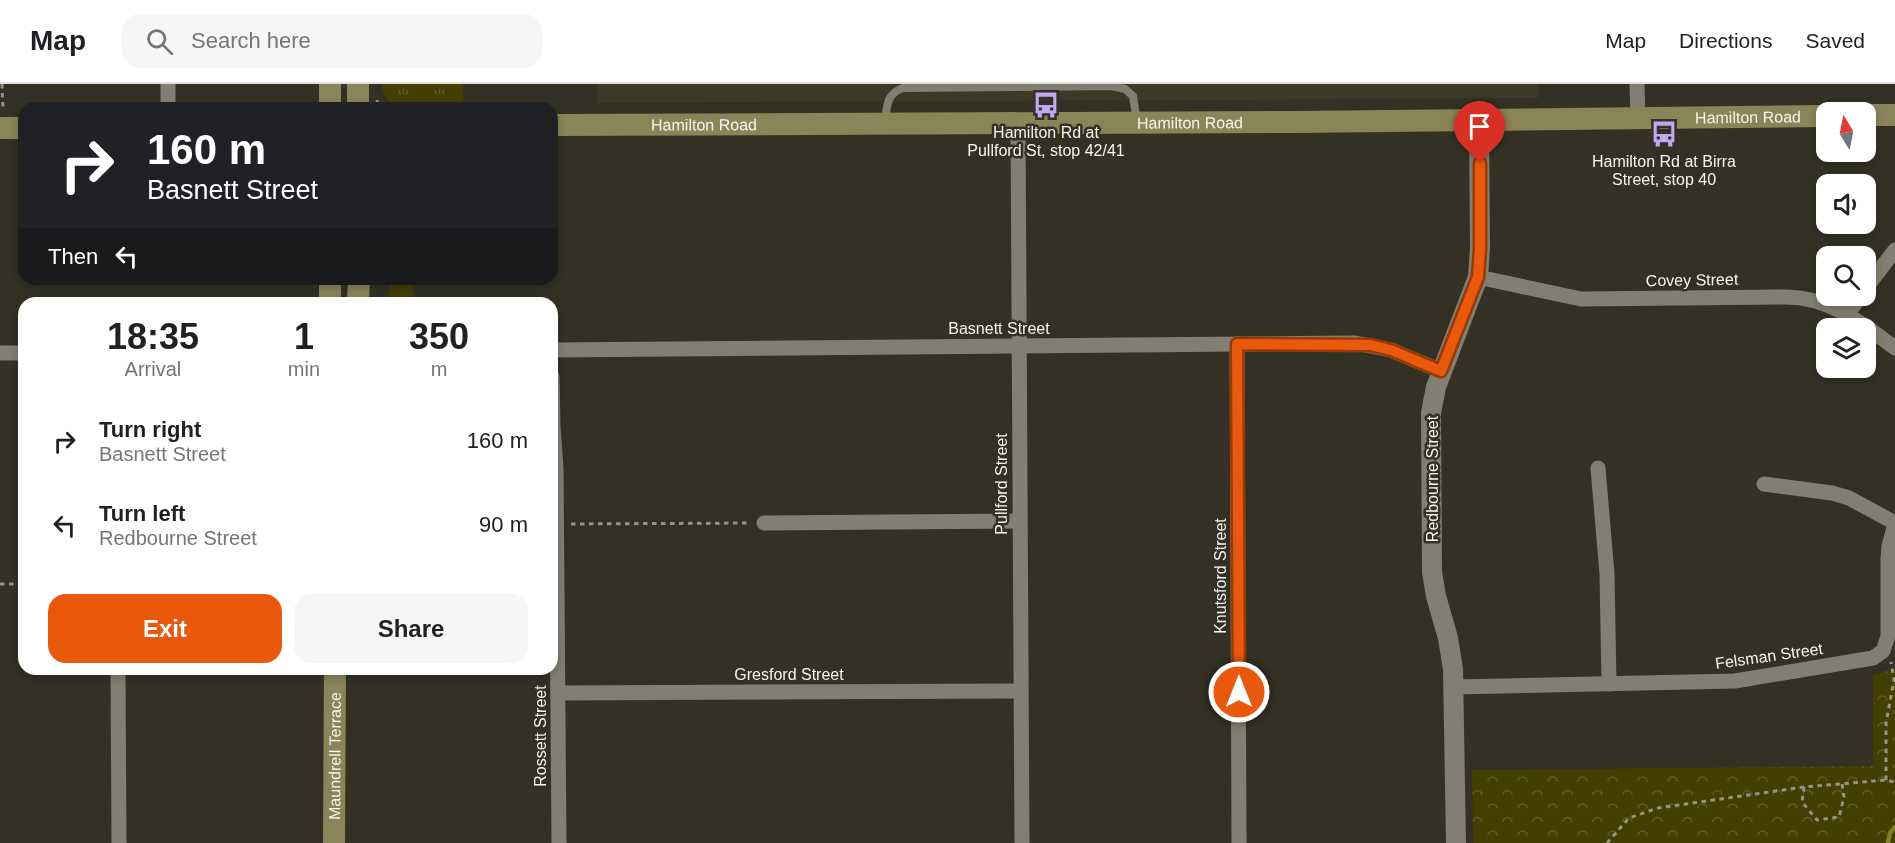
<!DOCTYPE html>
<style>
:root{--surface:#fff;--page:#f6f6f6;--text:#202124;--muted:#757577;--line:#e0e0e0;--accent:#ea580c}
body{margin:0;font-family:Helvetica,sans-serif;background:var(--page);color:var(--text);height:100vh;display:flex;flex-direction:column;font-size:22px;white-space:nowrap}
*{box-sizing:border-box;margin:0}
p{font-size:20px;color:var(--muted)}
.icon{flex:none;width:33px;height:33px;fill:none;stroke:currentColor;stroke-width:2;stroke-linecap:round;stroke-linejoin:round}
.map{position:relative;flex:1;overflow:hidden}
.side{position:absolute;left:18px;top:213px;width:540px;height:378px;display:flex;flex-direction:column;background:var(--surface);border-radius:18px;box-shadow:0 3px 9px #0003}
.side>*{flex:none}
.guide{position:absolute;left:18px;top:18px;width:540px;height:183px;border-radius:18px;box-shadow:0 3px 9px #0003;background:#202124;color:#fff;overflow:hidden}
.needle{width:39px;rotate:350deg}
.fabs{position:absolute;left:1816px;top:18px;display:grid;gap:12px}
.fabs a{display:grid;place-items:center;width:60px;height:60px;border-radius:12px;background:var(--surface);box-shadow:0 3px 9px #0003;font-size:30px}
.pin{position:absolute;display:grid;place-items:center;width:51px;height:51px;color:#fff;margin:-62px -26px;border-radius:50% 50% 50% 0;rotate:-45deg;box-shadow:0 0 6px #0007}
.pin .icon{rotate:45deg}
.me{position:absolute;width:66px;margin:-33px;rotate:0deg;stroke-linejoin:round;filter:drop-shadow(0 0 4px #0008)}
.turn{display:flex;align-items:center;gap:21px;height:126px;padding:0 30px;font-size:27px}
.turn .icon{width:78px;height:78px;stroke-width:2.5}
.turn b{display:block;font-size:42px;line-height:51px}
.then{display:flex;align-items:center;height:57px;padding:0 30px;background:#0003;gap:12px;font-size:22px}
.eta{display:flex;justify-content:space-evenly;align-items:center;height:102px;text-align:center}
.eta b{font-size:36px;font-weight:800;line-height:42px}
.button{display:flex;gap:12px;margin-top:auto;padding:12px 30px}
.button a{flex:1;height:69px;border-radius:18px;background:var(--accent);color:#fff;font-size:24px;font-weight:800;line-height:69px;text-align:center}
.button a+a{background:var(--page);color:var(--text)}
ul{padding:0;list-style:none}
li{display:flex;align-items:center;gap:18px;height:84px;padding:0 30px}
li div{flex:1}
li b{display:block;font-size:22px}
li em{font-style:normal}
header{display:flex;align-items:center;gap:36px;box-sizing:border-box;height:84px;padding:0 30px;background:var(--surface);border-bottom:2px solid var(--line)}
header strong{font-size:28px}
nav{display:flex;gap:33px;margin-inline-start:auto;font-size:21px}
.search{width:420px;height:54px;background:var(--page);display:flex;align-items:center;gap:15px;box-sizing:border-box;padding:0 21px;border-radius:18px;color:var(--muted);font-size:22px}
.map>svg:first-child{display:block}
.built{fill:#3c3a27}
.grass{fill:url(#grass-tufts)}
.forest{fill:url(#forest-crowns)}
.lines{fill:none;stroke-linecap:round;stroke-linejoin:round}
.stream{stroke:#867e27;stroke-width:4.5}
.path{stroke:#959489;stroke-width:3;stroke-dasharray:4.5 4.5;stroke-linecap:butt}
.service{stroke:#807f71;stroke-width:8}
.minor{stroke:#807f71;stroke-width:15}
.tertiary{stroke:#807f71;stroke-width:20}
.secondary{stroke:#898558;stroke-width:22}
.route-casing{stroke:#983908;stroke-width:15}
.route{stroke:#ea580c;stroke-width:10}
.labels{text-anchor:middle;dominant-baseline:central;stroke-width:5;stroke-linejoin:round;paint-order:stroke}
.street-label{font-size:16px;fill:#f5f5ec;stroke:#323124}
.poi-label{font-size:16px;fill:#f5f5ec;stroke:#323124}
</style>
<header>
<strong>Map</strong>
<div class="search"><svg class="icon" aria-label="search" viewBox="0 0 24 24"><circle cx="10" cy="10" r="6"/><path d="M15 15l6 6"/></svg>Search here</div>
<nav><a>Map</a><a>Directions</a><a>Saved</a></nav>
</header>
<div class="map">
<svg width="1895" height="759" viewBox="0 0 1895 759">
<defs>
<pattern id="grass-tufts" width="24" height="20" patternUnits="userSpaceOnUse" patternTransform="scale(1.5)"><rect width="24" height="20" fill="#443e00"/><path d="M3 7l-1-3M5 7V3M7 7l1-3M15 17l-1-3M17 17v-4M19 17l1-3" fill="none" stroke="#605a25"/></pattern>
<pattern id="forest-crowns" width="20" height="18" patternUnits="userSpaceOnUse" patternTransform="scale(1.5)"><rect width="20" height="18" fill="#443e00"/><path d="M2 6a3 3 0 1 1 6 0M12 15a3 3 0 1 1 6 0" fill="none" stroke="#605a25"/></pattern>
</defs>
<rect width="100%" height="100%" fill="#323124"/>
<polygon class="built" points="597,0 1538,0 1538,14 597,19"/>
<g class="grass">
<path d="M382 0H463V20L391 19C385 13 382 9 382 0Z"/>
<polygon points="392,195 413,195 413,219 386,219"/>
</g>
<polygon class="forest" points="1895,585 1895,759 1473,759 1472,686 1873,682 1873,591"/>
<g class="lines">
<polyline class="stream" points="1888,759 1890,749 1895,743"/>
<g class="path">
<polyline points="2,0 3,25"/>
<polyline points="377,16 379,24"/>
<polyline points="381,195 381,200"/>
<polyline points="571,440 750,439"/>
<polyline points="0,500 24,500"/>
<polyline points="1886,696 1886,639 1894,596 1891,578"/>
<polyline points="1804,703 1802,718 1817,736 1839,733 1844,713 1842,700"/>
<polyline points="1607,759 1629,734 1658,724 1804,703 1886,696 1895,698"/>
</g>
<path class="service" d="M885 36C887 22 887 9 903 4L1111 2 1125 5 1133 12 1137 38"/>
<g class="minor">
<polyline points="168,0 168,24"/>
<polyline points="1637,0 1638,34"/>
<polyline points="1018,40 1022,759"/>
<path d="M1478 193 1581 215 1786 213C1830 213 1861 239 1895 264"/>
<polyline points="1866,204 1895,166"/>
<polyline points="1847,230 1861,212"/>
<polyline points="1237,260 1239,759"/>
<polyline points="552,266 1355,259 1391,266 1441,287"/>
<polyline points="0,269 24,269"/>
<polyline points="552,293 553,342 556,384 559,759"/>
<polyline points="1598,384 1607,490 1609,600"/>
<polyline points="1764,400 1832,409 1849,414 1895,439"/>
<polyline points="764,439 1019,437"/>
<polyline points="118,585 119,759"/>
<polyline points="1454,603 1735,597 1873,574 1883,567 1888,552 1888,475 1889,462 1895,440"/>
<polyline points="558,609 1021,607"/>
</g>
<polyline class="tertiary" points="1456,759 1453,585 1448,554 1436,512 1432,488 1431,329 1436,303 1478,193 1480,164 1479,36"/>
<g class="secondary">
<polyline points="330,0 330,24"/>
<polyline points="358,0 358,24"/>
<polyline points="1866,31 1895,31"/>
<path id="s1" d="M552 41 1295 38 1827 32"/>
<polyline points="0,44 24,44"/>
<polyline points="330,219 330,195"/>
<polyline points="358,219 359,195"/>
<path id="s2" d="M334 759 335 585"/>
</g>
</g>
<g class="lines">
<g class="route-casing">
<polyline id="route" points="1239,608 1237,260 1370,261 1391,266 1441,287 1478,193 1480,164 1480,79"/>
</g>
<use href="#route" class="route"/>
</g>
<defs>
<g id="bus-bare" transform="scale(2.07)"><path d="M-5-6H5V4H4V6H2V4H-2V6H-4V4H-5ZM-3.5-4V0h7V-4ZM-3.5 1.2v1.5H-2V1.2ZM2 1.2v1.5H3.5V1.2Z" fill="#c0a8f4" stroke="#323124" stroke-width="2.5" paint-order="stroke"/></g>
</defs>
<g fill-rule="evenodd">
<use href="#bus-bare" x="1046" y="21"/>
<use href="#bus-bare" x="1664" y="50"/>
</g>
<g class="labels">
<g class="street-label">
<text stroke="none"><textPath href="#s1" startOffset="1196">Hamilton Road</textPath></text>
<text stroke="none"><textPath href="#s1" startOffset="638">Hamilton Road</textPath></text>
<text stroke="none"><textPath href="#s1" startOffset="152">Hamilton Road</textPath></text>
<text transform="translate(1692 196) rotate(-1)">Covey Street</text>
<text x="999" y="244">Basnett Street</text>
<text transform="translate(1432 395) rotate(-90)">Redbourne Street</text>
<text transform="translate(1001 400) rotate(-90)">Pullford Street</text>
<text transform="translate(1220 492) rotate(-90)">Knutsford Street</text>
<text transform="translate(1769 572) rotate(-8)">Felsman Street</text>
<text x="789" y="590">Gresford Street</text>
<text transform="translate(540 652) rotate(-90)">Rossett Street</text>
<text stroke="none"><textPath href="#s2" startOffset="87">Maundrell Terrace</textPath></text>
</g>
<g class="poi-label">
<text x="1046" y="48">Hamilton Rd at<tspan x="1046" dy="18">Pullford St, stop 42/41</tspan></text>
<text x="1664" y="77">Hamilton Rd at Birra<tspan x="1664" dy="18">Street, stop 40</tspan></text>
</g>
</g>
</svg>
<div class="fabs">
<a><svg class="needle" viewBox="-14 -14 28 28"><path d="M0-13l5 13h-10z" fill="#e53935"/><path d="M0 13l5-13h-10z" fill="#757577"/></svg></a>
<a><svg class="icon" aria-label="sound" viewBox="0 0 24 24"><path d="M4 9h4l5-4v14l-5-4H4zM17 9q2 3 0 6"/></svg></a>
<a><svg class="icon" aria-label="search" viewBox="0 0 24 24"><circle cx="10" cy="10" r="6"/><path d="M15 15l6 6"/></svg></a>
<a><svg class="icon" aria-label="layers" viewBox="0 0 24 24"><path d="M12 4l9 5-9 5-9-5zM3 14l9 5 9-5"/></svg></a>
</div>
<div class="pin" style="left:1480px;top:79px;background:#d93025"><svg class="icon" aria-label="arrive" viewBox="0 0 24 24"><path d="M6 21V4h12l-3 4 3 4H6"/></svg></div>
<svg class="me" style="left:1239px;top:608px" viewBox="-20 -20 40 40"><circle r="17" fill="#ea580c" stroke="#fff" stroke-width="3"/><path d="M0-11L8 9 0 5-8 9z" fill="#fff"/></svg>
<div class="guide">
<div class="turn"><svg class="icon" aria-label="right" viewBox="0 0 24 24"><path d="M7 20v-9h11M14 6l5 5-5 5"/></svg><div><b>160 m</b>Basnett Street</div></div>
<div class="then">Then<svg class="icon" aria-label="left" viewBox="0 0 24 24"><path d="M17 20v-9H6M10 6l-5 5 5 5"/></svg></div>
</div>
<section class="side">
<div class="eta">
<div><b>18:35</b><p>Arrival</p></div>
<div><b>1</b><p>min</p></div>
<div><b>350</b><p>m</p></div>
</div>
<ul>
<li><svg class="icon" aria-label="right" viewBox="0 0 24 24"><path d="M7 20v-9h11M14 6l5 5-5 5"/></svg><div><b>Turn right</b><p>Basnett Street</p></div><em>160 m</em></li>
<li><svg class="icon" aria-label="left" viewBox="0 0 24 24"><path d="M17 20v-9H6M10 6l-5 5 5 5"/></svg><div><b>Turn left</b><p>Redbourne Street</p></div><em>90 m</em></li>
</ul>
<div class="button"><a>Exit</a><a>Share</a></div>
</section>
</div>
